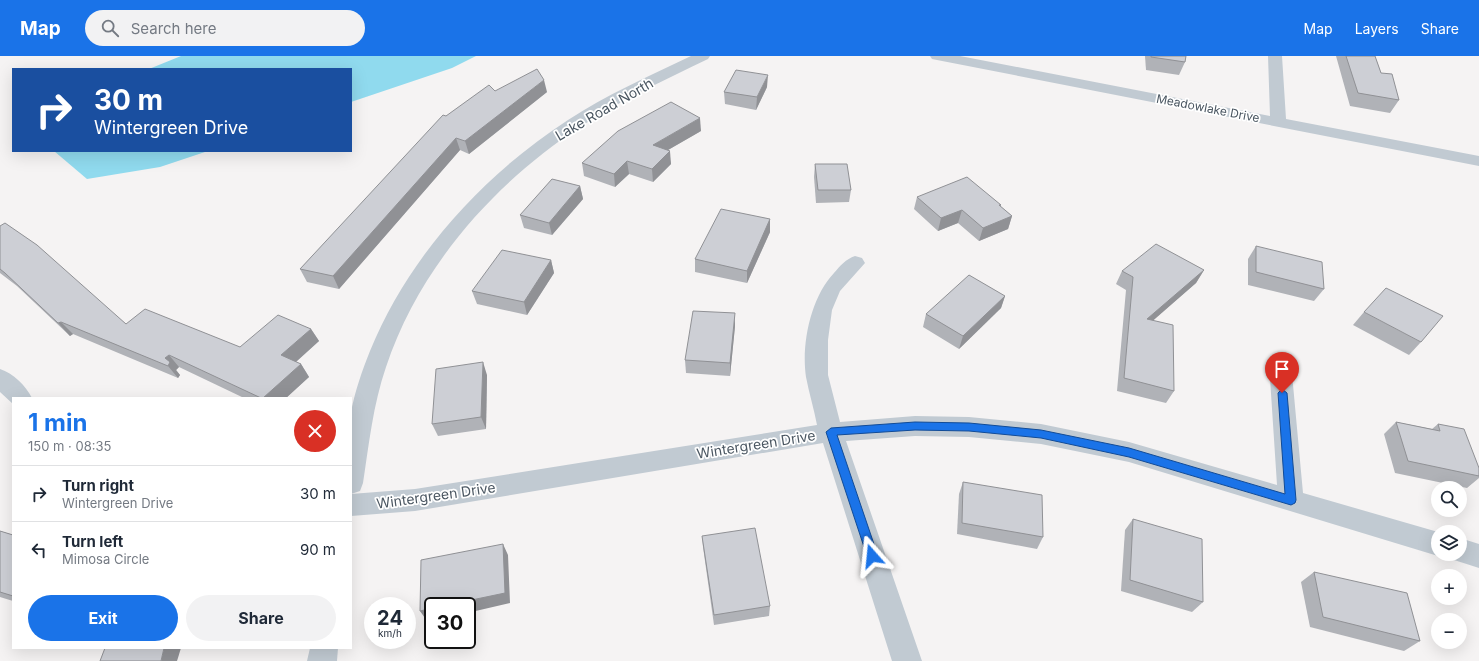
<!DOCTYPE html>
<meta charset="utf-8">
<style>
:root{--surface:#fff;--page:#f2f2f3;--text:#1f2937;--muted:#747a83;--line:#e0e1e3;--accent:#1a73e8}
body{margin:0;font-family:Inter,sans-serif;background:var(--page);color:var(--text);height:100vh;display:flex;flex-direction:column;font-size:15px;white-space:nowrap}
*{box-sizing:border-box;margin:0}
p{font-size:13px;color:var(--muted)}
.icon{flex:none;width:22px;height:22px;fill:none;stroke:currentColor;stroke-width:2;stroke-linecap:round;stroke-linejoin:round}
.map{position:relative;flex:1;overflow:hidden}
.drawer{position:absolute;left:12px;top:341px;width:340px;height:252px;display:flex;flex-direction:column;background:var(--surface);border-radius:0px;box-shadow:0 4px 16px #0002}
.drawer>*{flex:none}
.top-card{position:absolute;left:12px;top:12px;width:340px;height:84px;border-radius:0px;box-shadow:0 4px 16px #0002;background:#1a4fa0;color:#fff;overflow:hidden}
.controls{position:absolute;left:1431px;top:425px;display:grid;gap:8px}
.controls a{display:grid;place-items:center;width:36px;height:36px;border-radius:50%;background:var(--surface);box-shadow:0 4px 16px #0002;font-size:20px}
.speed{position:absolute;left:364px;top:541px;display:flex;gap:8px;font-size:20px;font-weight:700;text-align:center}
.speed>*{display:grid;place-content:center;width:52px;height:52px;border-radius:50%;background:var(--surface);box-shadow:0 4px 16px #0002;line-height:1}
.speed small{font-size:10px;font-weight:400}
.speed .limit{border:2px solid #111;border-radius:6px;background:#fff;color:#111}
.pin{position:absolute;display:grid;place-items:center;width:34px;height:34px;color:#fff;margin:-41px -17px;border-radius:50% 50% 50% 0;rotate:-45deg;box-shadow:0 0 4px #0007}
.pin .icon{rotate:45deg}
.me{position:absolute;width:44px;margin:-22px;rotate:342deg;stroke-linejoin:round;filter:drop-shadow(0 0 3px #0008)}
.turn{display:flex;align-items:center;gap:14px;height:84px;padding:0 16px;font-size:18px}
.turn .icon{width:52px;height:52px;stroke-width:2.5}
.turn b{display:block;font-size:28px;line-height:34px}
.round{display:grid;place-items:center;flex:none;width:42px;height:42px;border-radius:21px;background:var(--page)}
.headline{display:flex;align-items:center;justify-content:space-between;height:68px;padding:0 16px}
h1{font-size:24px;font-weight:700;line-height:30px;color:var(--accent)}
.cta{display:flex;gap:8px;margin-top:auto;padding:8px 16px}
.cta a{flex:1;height:46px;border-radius:24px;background:var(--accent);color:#fff;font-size:16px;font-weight:700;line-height:46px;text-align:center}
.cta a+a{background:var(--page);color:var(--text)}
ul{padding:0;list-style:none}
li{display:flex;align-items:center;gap:12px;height:56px;padding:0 16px;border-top:1px solid var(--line)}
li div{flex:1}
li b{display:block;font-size:15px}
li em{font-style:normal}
header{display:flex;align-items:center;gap:24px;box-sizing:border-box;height:56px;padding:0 20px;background:var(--accent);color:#fff}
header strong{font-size:19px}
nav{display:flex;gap:22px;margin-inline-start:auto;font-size:14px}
.search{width:280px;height:36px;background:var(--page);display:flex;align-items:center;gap:10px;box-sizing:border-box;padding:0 14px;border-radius:22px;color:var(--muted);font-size:15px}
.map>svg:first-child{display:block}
.water{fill:#90daee}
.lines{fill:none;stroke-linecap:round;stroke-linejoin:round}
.minor{fill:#c1cad2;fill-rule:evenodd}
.wall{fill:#b0b2b7}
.shaded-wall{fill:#909195}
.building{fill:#cdcfd5;stroke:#909195}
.route{fill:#1a73e8;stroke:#114b97}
.labels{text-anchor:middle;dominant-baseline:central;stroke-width:3.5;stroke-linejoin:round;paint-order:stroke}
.far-street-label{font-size:12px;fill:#4a5661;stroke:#fff}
.street-label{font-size:14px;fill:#4a5661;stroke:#fff}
</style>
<header>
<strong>Map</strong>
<div class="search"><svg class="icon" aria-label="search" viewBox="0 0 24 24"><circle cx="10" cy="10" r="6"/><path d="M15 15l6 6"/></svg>Search here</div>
<nav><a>Map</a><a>Layers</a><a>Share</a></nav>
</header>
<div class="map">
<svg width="1479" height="605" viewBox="0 0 1479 605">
<rect width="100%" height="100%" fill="#f5f3f3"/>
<g class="water">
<polygon points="181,0 476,0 452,12 351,46 351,13 149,13"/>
<polygon points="54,95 208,95 160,111 87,123"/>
</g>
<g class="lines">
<g class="minor">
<path d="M691 0H710L708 3C665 24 620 44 580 71 493 128 419 212 386 311 373 349 369 388 363 427L360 435 351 438C351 420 351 401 351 383 351 374 350 365 351 356 355 335 362 315 370 295 409 200 482 120 568 64 606 39 649 20 691 0Z"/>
<polygon points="930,0 960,0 1270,60 1268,0 1282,0 1286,63 1479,100 1479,110 937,4 932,3"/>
<path d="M855 200 862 202 865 207 840 235 832 254 828 284V319L840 366 915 360 969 361 1041 368 1129 386 1277 429 1269 307 1272 301 1280 299 1288 301 1291 307 1303 437 1438 476V498H1443L1438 500 1129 406 1041 388 969 381 915 380 846 385 922 605H892L823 387 415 455 351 460V438L415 433 817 369C814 353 809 337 806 321 801 288 811 241 834 217 840 210 846 203 855 200Z"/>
<path d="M0 313C13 317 26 330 32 342H13V348L0 336Z"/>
<polygon points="1460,482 1479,488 1479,512 1451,503 1449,498 1460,498"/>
<polygon points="310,592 338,592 337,605 307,605"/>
</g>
</g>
<g class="wall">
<polygon points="1145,0 1186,0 1185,6 1179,19 1146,14"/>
<polygon points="1336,0 1375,0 1381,17 1399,44 1390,57 1350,50"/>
<polygon points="767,31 756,54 725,48 724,36"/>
<polygon points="495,35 547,36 469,98 460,94 339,233 307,226 300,213 446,60"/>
<polygon points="701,75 668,94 671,108 653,126 629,118 615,131 584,120 582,107"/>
<polygon points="815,108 851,134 849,146 816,147 814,121"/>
<polygon points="580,130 583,143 552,179 524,172 520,159"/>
<polygon points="917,141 1001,149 1001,151 1012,160 1008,173 979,185 958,167 938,175 914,153"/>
<polygon points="770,163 770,176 747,227 695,216 695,203"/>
<polygon points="0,170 126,268 240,291 311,273 319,285 296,306 301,308 309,321 286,342 244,342 179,311 176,314 180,319 178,322 73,278 70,280 17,230 0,217"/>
<polygon points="1256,190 1324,233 1314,245 1248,229 1248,203"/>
<polygon points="551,204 554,217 527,259 477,248 472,235"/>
<polygon points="1204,214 1196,227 1153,264 1174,335 1166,347 1117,335 1126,234 1116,228 1122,215"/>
<polygon points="1005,240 1001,252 959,293 923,271 926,258"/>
<polygon points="1364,256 1421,286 1409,299 1353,269"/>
<polygon points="735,270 730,320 686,317 685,304"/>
<polygon points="487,319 486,373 438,380 432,368"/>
<polygon points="1396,366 1432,373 1438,368 1479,412 1479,422 1467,432 1395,417 1384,378"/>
<polygon points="963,426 1043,481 1037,493 957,478 959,438"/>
<polygon points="1133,463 1203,546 1192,556 1121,535 1125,474"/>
<polygon points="0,475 13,479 13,545 0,541"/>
<polygon points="702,480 770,550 769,560 714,569 703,491"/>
<polygon points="1314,516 1420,585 1404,595 1310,571 1301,526"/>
</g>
<g class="shaded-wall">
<polygon points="768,19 767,31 756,54 757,41"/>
<polygon points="544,24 547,36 469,98 465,85"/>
<polygon points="700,62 701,75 654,102 653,89"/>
<polygon points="456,82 460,94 339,233 333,220"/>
<polygon points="670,95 671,108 653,126 652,113"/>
<polygon points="627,105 629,118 615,131 614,118"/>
<polygon points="580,130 583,143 552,179 549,167"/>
<polygon points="962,154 958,167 938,175 941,162"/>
<polygon points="1012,160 1008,173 979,185 983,172"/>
<polygon points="770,163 770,176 747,227 747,215"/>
<polygon points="551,204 554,217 527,259 524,246"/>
<polygon points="1204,214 1196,227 1140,276 1147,263"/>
<polygon points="1005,240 1001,252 959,293 963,280"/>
<polygon points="735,257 735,270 730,320 730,307"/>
<polygon points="61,266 73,278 70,280 58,267"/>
<polygon points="311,273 319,285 289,312 281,299"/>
<polygon points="169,299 179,311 176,314 180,319 178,322 168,310 165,302"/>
<polygon points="483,306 487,319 486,373 481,361"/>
<polygon points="301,308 309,321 286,342 263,342"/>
<polygon points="503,488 508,499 510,547 467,557 467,550 443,550"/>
<polygon points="433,552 433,564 427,565 420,555"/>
<polygon points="164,592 181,592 177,605 161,605"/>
</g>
<g class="building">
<polygon points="1151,0 1186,0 1185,6 1151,1"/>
<polygon points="1346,0 1375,0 1381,17 1392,18 1399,44 1358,37"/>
<polygon points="537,13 544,24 465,85 456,82 333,220 300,213 443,59 446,60 489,29 495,35"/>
<polygon points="736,14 768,19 757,41 724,36"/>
<polygon points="671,46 700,62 653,89 670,95 652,113 627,105 614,118 582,107 618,75"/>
<polygon points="815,108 847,108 851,134 818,134"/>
<polygon points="967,121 1001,149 999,149 1012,160 983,172 962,154 941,162 917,141"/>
<polygon points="552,123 580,130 549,167 520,159"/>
<polygon points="721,153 770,163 747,215 695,203"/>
<polygon points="5,167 37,189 126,268 145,253 240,291 278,259 311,273 281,299 301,308 263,342 261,342 169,299 165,302 170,306 168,310 61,266 58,267 5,217 0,213 0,170"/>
<polygon points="1156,188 1204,214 1147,263 1173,269 1174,335 1124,322 1133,221 1122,215"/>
<polygon points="1256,190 1322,206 1324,233 1256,216"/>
<polygon points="502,194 551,204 524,246 472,235"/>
<polygon points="969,219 1005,240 963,280 926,258"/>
<polygon points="1386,232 1443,260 1421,286 1364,256"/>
<polygon points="693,255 735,257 730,307 685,304"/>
<polygon points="483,306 481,361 432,368 436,313"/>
<polygon points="1396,366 1440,375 1438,368 1464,373 1479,412 1479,420 1408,405"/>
<polygon points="963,426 1042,439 1043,481 962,467"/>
<polygon points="1133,463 1202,483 1203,546 1130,524"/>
<polygon points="755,472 770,550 714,559 702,480"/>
<polygon points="0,475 13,479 13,540 0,536"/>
<polygon points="503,488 505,537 443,550 433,550 433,552 420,555 421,504"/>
<polygon points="1314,516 1407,537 1420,585 1323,561"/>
<polygon points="105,592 164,592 161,605 100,605"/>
</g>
<polygon class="route" points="1282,333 1287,337 1296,444 1295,447 1291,449 1129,401 1041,382 969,375 915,374 837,379 878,500 876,503 872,505 868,503 867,500 826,376 831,372 915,366 969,367 1041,374 1129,392 1285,438 1278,337"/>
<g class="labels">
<g class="far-street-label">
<text transform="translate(1208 52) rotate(11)">Meadowlake Drive</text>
</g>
<g class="street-label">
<text transform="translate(604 53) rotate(-30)">Lake Road North</text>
<text transform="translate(756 388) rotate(-9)">Wintergreen Drive</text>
<text transform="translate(436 439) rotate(-8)">Wintergreen Drive</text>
</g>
</g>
</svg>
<div class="controls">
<a><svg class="icon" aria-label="search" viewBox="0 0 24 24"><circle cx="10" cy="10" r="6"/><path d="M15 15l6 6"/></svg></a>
<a><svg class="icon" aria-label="layers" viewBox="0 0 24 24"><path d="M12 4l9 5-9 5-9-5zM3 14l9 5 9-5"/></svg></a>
<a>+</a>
<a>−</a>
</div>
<div class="speed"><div>24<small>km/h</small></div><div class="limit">30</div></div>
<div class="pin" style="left:1282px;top:337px;background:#d93025"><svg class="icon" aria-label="arrive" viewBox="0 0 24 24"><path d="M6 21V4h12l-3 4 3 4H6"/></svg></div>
<svg class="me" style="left:872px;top:500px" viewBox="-20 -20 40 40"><path d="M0-17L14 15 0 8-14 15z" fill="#1a73e8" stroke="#fff" stroke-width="4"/></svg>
<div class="top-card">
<div class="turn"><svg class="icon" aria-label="right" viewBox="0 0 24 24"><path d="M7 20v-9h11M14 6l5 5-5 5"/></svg><div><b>30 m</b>Wintergreen Drive</div></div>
</div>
<section class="drawer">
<div class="headline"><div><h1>1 min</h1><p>150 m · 08:35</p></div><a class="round" style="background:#d93025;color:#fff"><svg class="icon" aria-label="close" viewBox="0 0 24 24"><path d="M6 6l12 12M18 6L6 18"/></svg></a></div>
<ul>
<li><svg class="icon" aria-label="right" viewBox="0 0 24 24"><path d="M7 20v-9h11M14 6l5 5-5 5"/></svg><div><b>Turn right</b><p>Wintergreen Drive</p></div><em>30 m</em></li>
<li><svg class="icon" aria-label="left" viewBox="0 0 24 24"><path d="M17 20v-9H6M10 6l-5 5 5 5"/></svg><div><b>Turn left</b><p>Mimosa Circle</p></div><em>90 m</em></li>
</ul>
<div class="cta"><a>Exit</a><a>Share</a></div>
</section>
</div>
